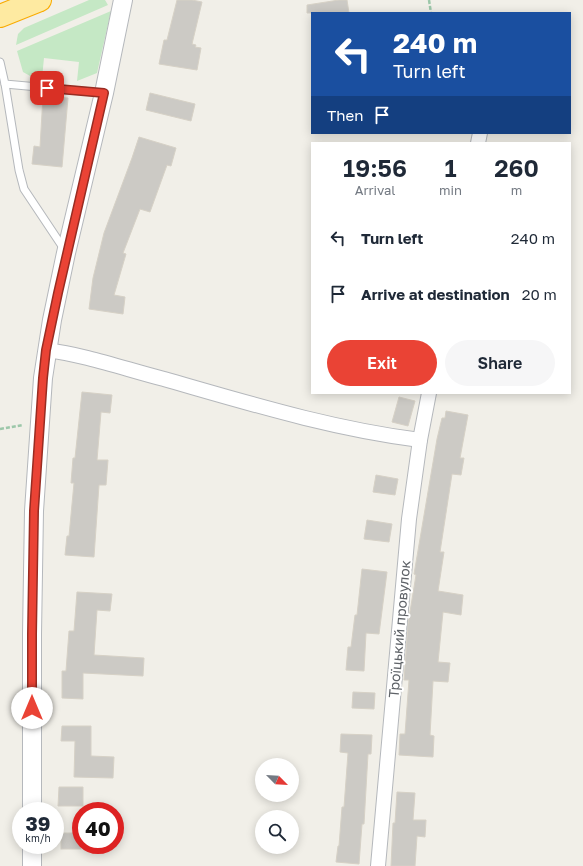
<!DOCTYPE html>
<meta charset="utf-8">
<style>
:root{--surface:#fff;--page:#f6f6f7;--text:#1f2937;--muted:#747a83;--accent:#ea4335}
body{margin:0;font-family:"Golos Text",sans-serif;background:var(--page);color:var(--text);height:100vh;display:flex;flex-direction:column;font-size:15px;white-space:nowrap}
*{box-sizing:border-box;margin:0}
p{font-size:13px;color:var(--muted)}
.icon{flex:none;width:22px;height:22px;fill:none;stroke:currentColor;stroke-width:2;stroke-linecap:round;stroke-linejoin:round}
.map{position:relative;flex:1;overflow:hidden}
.side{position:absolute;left:311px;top:142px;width:260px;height:252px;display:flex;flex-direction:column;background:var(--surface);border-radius:0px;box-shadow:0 2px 10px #0003}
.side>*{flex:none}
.hud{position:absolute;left:311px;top:12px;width:260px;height:122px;border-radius:0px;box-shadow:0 2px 10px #0003;background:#1a4fa0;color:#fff;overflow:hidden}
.needle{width:26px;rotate:114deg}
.tools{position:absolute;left:255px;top:758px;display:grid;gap:8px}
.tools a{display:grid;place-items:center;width:44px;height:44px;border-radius:50%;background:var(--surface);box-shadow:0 2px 10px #0003;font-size:20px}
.speed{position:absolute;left:12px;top:802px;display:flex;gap:8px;font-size:20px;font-weight:700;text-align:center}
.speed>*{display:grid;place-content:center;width:52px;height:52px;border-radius:50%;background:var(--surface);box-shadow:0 2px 10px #0003;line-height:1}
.speed small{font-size:10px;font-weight:400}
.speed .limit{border:6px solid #d22;background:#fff;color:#111}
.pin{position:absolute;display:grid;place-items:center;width:34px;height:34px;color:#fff;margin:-17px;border-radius:8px;box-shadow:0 2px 6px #0006}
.me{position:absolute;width:44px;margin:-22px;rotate:0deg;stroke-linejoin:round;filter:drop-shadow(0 0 3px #0008)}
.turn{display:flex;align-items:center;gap:14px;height:84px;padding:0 16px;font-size:18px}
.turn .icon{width:52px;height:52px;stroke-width:2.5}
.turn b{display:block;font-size:28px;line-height:34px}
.then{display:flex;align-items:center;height:38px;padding:0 16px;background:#0003;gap:8px;font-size:15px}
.eta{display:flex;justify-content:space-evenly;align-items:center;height:68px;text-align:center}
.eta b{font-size:24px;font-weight:600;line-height:28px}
.primary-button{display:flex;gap:8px;margin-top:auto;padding:8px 16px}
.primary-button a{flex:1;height:46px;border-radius:24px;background:var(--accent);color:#fff;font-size:16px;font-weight:600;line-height:46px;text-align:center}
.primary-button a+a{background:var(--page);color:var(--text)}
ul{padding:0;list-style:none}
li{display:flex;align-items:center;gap:12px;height:56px;padding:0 16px}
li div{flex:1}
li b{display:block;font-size:15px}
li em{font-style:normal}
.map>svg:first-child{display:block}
.green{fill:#c5e8c5}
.building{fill:#cccac5;stroke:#d6d1c6}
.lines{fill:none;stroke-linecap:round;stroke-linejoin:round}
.service-casing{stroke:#b5b8bc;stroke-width:9}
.minor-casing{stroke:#b5b8bc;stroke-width:16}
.tertiary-casing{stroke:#b5b8bc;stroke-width:20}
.trunk-casing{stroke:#f9ab00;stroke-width:24}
.path{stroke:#9cc7a9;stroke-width:2.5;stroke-dasharray:4 2;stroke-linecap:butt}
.service{stroke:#fff;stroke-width:7}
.minor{stroke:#fff;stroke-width:14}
.tertiary{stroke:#fff;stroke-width:18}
.trunk{stroke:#feeaa1;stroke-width:22}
.route-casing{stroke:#982c22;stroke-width:10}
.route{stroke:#ea4335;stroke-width:7}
.labels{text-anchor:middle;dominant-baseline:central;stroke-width:4;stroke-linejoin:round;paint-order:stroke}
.street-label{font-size:14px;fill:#5f6368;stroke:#fff}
</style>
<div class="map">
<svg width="583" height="866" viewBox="0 0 583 866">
<rect width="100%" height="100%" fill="#f1efe8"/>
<g class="green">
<polygon points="89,0 105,0 108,5 16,45 18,34 24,28"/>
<polygon points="111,11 97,73 77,81 79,62 44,58 42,78 32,77 23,72 17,51"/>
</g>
<g class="building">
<polygon points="177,0 192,0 202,2 192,44 196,45 195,47 201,48 197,70 159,64 164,40 167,40"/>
<polygon points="339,0 347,0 349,13 307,13 307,5"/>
<polygon points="150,93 195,104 191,121 146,110"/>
<polygon points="43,96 68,98 62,167 32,164 34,146 40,147"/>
<polygon points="139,137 176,148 171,166 167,165 150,212 140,209 123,253 126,254 114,295 125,297 123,314 89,309 93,278 104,233 132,158"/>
<polygon points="82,392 112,395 110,413 101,412 97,460 108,460 106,485 99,485 94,557 65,555 67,536 69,536 74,483 71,483 73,458 75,458"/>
<polygon points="399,397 415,401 408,426 392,422"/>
<polygon points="446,411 468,415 460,458 464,458 461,475 452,474 440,552 444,552 438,591 463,595 461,615 443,612 438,662 450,663 448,682 433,681 430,735 434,736 433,757 399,755 400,734 405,734 409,680 404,680 408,624 416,575 414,574 437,439 442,418 445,418"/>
<polygon points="376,475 398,479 395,495 373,492"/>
<polygon points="367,520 392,524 389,542 364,539"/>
<polygon points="362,569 387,572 379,634 366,633 364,671 346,670 348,647 351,647 355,615 357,615"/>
<polygon points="77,592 112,594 110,611 97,610 94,655 144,658 143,676 83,673 83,699 62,698 62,671 66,671 69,631 74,631"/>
<polygon points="353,692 375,693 374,709 352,708"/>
<polygon points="62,726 91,726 91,756 114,757 113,778 74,777 75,741 61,741"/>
<polygon points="341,734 372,735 371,754 368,754 364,824 362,824 359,864 336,862 338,846 339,846 342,807 344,807 348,753 340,752"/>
<polygon points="59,787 83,787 83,806 58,806"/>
<polygon points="397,792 415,793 413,820 426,820 425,837 417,836 415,866 391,866 393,823 395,823"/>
<rect x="61" y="833" width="20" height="16"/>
</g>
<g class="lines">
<g class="service-casing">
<g id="service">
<polyline points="0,62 5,84 104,93"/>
<polyline points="5,84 19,170 24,189 64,249"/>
</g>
</g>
<g class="minor-casing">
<g id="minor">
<polyline points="478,143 480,133"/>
<path d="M46 350C86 355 125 369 164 379 248 403 332 429 420 440"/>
<polyline points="378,866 409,519 420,440 429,393"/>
</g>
</g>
<g class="tertiary-casing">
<g id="tertiary">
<polyline points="32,811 32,634 34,511 43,378 52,320 66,253 104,93 123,0"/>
<polyline points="32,845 32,866"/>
</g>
</g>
<g class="trunk-casing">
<polyline id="trunk" points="0,16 40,0"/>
</g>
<g class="path">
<polyline points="429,0 431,13"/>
<polyline points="0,429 23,425"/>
</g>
<use href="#service" class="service"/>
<use href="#minor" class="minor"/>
<use href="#tertiary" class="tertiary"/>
<use href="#trunk" class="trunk"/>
</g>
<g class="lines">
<g class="route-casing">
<polyline id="route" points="32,708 32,634 34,511 43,378 46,350 58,293 104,93 47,88"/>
</g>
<use href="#route" class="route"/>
</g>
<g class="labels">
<g class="street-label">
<text transform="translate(399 629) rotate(-85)">Троїцький провулок</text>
</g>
</g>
</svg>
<div class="tools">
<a><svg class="needle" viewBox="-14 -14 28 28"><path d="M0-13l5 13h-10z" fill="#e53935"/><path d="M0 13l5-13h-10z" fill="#747a83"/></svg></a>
<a><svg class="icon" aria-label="search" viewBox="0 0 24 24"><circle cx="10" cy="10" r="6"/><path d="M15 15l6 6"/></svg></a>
</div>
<div class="speed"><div>39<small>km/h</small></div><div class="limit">40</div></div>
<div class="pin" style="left:47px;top:88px;background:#d93025"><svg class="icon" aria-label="arrive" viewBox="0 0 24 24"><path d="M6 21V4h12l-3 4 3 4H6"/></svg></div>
<svg class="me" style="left:32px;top:708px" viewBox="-20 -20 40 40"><circle r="19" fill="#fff"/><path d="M0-13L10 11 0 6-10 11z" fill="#ea4335"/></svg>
<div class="hud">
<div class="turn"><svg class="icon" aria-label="left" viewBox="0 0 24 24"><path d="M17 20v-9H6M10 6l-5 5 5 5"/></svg><div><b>240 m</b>Turn left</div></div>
<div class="then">Then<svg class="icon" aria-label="arrive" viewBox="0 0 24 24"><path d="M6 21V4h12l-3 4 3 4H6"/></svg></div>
</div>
<section class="side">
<div class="eta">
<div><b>19:56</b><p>Arrival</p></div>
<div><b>1</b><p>min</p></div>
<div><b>260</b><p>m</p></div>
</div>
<ul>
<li><svg class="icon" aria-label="left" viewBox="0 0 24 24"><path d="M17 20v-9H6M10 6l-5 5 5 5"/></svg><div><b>Turn left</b></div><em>240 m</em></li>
<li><svg class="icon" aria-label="arrive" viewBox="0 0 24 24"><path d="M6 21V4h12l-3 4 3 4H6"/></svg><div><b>Arrive at destination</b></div><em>20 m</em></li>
</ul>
<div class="primary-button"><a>Exit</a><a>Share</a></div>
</section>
</div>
